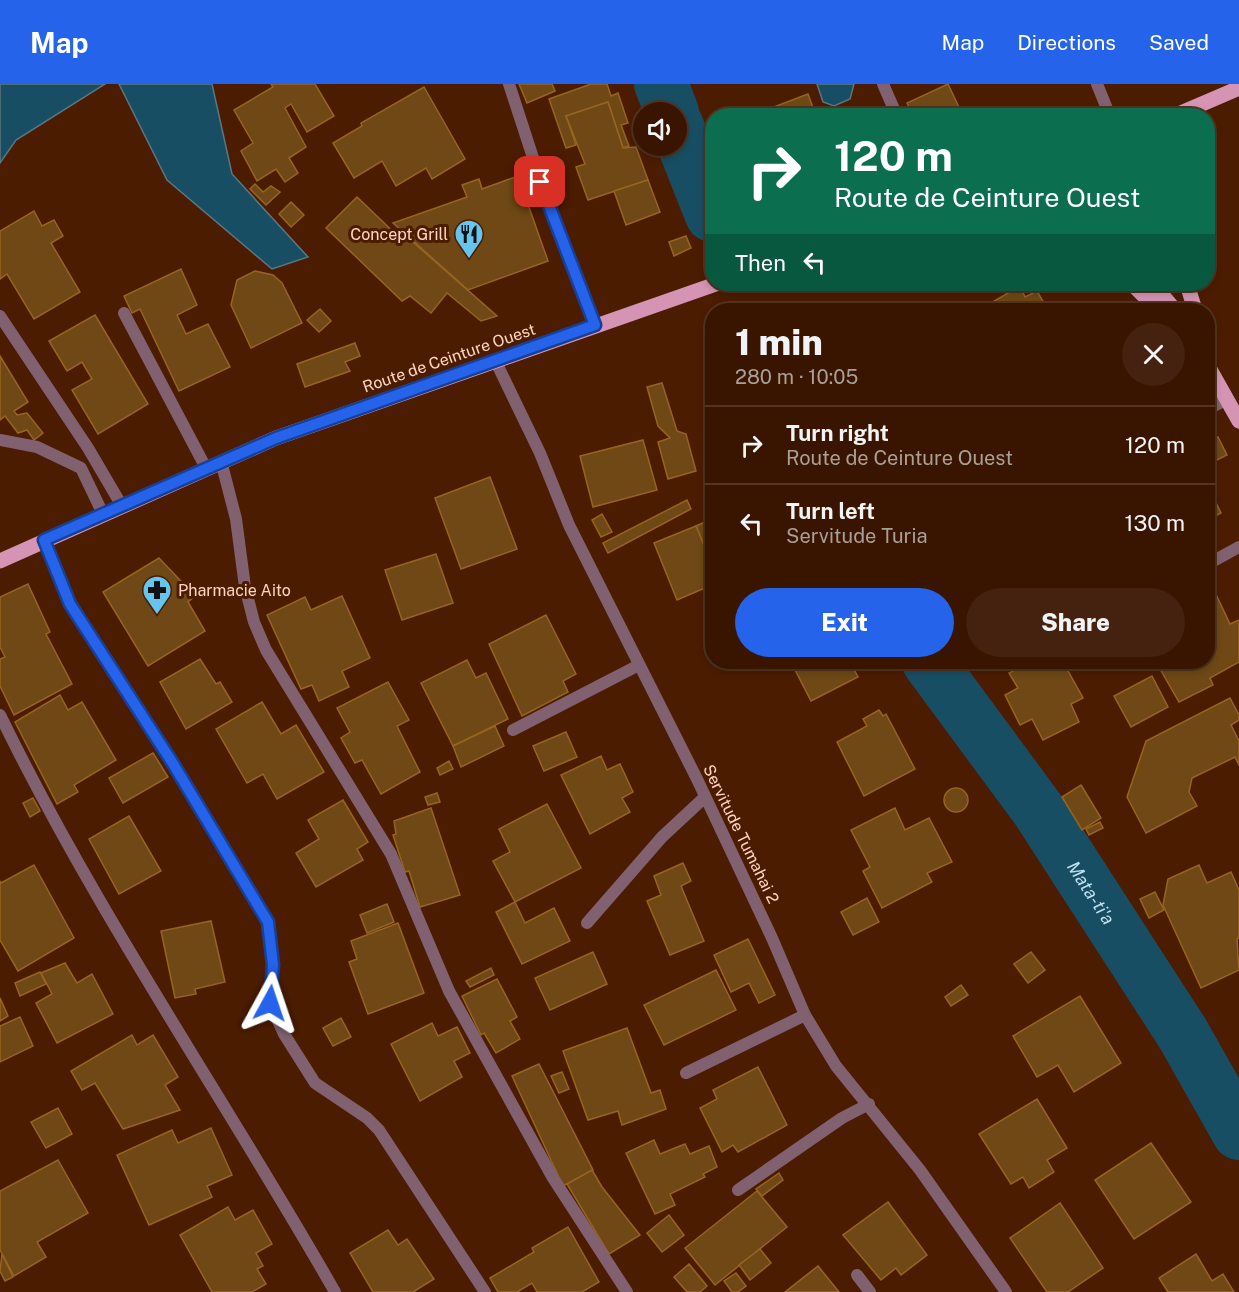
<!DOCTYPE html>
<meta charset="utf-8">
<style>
:root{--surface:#391500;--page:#44220f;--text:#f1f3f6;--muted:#ab9f99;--line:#533422;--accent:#2563eb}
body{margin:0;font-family:"Public Sans",sans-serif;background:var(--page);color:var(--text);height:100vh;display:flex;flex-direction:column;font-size:22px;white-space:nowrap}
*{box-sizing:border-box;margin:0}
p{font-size:20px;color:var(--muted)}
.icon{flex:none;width:33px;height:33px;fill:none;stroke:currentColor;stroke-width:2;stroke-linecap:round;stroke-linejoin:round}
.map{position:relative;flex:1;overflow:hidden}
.sheet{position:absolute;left:705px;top:219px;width:510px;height:366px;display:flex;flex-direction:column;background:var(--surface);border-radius:24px;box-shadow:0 3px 9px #0003,0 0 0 2px var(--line)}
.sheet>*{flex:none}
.hud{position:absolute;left:705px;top:24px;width:510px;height:183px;border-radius:24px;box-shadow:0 3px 9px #0003,0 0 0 2px var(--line);background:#0b6e4f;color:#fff;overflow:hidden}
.controls{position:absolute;left:633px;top:18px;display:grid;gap:12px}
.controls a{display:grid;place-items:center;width:54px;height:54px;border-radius:50%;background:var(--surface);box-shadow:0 3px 9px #0003,0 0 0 2px var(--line);font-size:30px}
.pin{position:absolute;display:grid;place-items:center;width:51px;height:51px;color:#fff;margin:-26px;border-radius:12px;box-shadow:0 3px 9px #0006}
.me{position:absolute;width:66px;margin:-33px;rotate:5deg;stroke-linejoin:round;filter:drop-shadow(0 0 4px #0008)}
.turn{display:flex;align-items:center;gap:21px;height:126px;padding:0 30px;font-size:27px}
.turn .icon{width:78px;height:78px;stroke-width:2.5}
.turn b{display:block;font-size:42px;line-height:51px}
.then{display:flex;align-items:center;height:57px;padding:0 30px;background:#0003;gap:12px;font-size:22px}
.round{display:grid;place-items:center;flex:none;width:63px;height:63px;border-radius:32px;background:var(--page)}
.summary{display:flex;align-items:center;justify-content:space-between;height:102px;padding:0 30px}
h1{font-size:36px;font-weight:800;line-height:45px}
.cta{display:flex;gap:12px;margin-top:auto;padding:12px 30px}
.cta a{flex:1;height:69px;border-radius:36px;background:var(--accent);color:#fff;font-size:24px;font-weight:800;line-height:69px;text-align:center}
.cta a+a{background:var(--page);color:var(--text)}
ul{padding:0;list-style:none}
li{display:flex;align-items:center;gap:18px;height:78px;padding:0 30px;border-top:2px solid var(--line)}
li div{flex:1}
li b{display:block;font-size:22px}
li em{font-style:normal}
header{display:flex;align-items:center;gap:36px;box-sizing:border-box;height:84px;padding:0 30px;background:var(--accent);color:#fff}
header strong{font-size:28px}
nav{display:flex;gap:33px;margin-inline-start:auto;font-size:21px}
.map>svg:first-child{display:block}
.water{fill:#184e63;stroke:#5d767f;stroke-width:1.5}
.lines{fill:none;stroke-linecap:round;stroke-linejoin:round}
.river{stroke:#184e63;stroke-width:54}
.building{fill:#6f4815;stroke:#986421;stroke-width:1.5}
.lane{stroke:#816170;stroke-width:12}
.street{stroke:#816170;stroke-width:12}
.primary{stroke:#d594b4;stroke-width:15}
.route-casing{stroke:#184099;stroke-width:15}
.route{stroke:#2563eb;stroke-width:10}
.labels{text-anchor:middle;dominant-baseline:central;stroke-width:6;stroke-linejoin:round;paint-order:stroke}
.poi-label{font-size:16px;fill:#fdd5c1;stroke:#4c1c00;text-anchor:end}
.street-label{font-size:16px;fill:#fdd5c1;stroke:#4c1c00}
.water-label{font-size:18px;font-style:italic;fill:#c2e1f0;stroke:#4c1c00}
</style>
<header>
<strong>Map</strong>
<nav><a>Map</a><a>Directions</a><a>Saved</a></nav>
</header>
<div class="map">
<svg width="1239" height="1208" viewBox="0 0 1239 1208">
<rect width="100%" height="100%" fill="#4c1c00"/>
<g class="water">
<polygon points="0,0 105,0 16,56 0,79"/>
<polygon points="119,0 212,0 232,90 308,173 272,185 167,96"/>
<polygon points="817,0 854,0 850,15 834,22 823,18"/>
</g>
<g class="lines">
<g class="river">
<polyline points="661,0 672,28"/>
<polyline points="676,40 712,131"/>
<path id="s1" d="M929 578 1039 727 1183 950 1239 1049"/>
</g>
</g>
<g class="building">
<polygon points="271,0 315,0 334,32 307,48 291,20 285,24 306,63 289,74 298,89 285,98 276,85 257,97 241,67 253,59 234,26 273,3"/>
<polygon points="519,0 552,0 555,7 527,19"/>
<polygon points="591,0 607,0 611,12 618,9 628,39 621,41 629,62 623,64 608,18 566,32 576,61 566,64 549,15"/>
<polygon points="948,0 963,32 913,32 907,19"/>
<polygon points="424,3 465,75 432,95 426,84 396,102 382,77 354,94 333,59 362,42 361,39"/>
<polygon points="808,10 816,32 754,32 753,31"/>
<polygon points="608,18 623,64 636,63 648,96 588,116 576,83 585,80 566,32"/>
<polygon points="846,23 849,32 822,32"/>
<polygon points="518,92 548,177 468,206 393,139 467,113 462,101 479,95 482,105"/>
<polygon points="648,96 660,128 626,141 614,107"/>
<polygon points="255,100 263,108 271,102 280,108 266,121 250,105"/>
<polygon points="357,113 403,157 406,152 497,232 481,237 447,209 431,229 410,212 402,217 326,144"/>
<polygon points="291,118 304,131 291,143 279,130"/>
<polygon points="34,127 42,142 54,136 63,152 51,159 80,208 34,235 7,190 0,195 0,147"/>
<polygon points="686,152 691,164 674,172 669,158"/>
<polygon points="181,185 197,221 177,231 186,250 208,240 230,283 179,307 140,225 132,229 124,212"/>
<polygon points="255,187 273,191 282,199 302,239 251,264 231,221 237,196"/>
<polygon points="1020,202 1025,213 1037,207 1048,226 979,226"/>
<polygon points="320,225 331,237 319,248 307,236"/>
<polygon points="95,231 148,320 98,350 72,306 92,295 82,278 67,287 49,257"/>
<polygon points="355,259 360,272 345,278 350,287 305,303 297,280"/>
<polygon points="0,272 28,318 14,327 17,331 27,329 43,349 34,356 27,346 18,349 5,332 0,336"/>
<polygon points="662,299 677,347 686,350 696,387 668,395 658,358 670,354 658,342 647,303"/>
<polygon points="1218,353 1227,371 1213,378 1208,367 1208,357"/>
<polygon points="643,356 657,406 593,423 580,372"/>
<polygon points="490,393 517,465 461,485 435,414"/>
<polygon points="1208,402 1221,429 1208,436"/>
<polygon points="687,416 691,425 608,469 603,459"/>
<polygon points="602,430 612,448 601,453 592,436"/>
<polygon points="712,435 712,481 696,442"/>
<polygon points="696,442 712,481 712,501 677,516 654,459"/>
<polygon points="436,470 453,519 402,536 385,486"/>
<polygon points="159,474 195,512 188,518 205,547 148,582 103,508"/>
<polygon points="28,500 50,548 46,550 72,600 14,631 0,602 0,575 5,573 0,563 0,513"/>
<polygon points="1213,504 1230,540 1239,536 1239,578 1210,594 1213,601 1179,618 1156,578 1208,578 1208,507"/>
<polygon points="342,512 370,574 342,587 349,603 319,617 312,601 301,605 267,531 305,513 311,526"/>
<polygon points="546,531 576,590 563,597 568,608 522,632 489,560"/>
<polygon points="200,575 216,600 220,598 232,618 186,645 160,598"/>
<polygon points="467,576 476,594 486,589 508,635 453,662 421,599"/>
<polygon points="791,578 850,578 858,593 811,617"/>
<polygon points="1031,578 1048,578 1051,582 1063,578 1083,614 1071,620 1079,638 1043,656 1032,635 1020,641 1005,611 1018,604 1009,589"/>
<polygon points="1152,592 1168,623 1131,643 1114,612"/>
<polygon points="388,598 409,636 397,642 420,688 381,710 362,676 355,679 341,654 350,648 337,624"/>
<polygon points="60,611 68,626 82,618 116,676 74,701 78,708 57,720 15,638"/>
<polygon points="1230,614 1239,631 1239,636 1231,641 1239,657 1239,681 1235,673 1192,694 1189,708 1197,722 1146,749 1127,713 1146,657"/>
<polygon points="262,618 281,650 296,641 324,688 277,715 263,690 247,699 216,645"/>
<polygon points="879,626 883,632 886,630 915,685 864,712 837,658 867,642 863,635"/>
<polygon points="495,642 504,662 461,683 453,662"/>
<polygon points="566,648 577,673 544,687 533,662"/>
<polygon points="153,669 168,693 123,719 109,694"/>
<polygon points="601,672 607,686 620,680 633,708 622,714 630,728 590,750 561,691"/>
<polygon points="449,677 453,685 440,691 437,684"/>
<polygon points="1081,701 1101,734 1082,746 1062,713"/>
<circle cx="956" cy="716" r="12"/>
<polygon points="437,709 440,718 428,721 425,713"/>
<polygon points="33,714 40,727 30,733 23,719"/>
<polygon points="343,716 368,758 357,765 363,776 316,803 296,769 319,755 308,736"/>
<polygon points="547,720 581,784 515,818 493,777 510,768 499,745"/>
<polygon points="431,724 460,811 420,823 409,787 405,788 393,751 396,750 394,737"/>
<polygon points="895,724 905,746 929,734 952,778 927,789 932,798 882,824 863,787 870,783 851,746"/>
<polygon points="129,732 161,787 119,810 89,755"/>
<polygon points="1100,738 1103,744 1089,751 1086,745"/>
<polygon points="683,779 691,797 681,802 704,857 670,871 647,817 661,811 654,792"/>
<polygon points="34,781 74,854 18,887 0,856 0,797 1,799"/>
<polygon points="1199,781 1207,799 1231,788 1239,806 1239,854 1237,855 1239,886 1201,904 1163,821 1168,795"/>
<polygon points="1155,808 1164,826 1149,834 1140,815"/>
<polygon points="867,814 879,838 853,851 841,828"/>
<polygon points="515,818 525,839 554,824 570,857 522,880 496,828"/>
<polygon points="387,820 394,838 367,849 360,831"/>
<polygon points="211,837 225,898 195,905 196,910 175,914 161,847"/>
<polygon points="398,839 424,909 368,930 349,878 357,875 351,857"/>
<polygon points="748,855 775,911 759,919 749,899 731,908 714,871"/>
<polygon points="593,868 607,900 550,926 535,894"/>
<polygon points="1031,868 1045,886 1028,899 1014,880"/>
<polygon points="65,879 77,899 92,890 113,930 57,959 36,919 52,910 41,889"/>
<polygon points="491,884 494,891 470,903 466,897"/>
<polygon points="716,886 736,926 664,961 644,921"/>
<polygon points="40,888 46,900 20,912 15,899"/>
<polygon points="497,895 517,933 510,937 520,955 496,969 484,949 481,951 462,912"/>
<polygon points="961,901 968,911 951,922 945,913"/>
<polygon points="1080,912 1121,979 1074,1008 1058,981 1037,993 1013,952"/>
<polygon points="0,914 8,932 0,937"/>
<polygon points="20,933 33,962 0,978 0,942"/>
<polygon points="341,934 351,953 333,962 323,944"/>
<polygon points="432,939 438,952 457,943 470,969 454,977 462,993 420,1017 391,960"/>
<polygon points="627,944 651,1009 660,1006 666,1025 622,1041 618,1027 588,1036 563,967"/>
<polygon points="132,951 137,961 153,951 178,993 165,1001 180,1026 123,1045 95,999 82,1006 71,987"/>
<polygon points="539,980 593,1086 563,1102 512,992"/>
<polygon points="758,983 787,1041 738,1068 733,1061 722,1068 700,1024 717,1015 713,1006"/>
<polygon points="562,988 569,1005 559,1009 551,992"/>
<polygon points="1037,1015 1067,1064 1047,1076 1054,1088 1029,1104 1023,1093 1011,1100 979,1050"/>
<polygon points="58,1024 72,1050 46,1064 31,1038"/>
<polygon points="211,1044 232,1091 207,1102 212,1113 149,1141 117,1071 172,1046 178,1059"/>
<polygon points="654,1056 660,1070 685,1060 690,1070 709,1062 717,1083 703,1090 705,1093 670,1110 675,1121 655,1130 626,1069"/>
<polygon points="1151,1059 1191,1118 1134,1155 1095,1096"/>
<polygon points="58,1076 88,1129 37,1158 46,1173 14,1192 0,1166 0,1107"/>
<polygon points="592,1086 602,1103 640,1151 609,1170 567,1100"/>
<polygon points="779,1089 783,1096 762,1112 756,1105"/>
<polygon points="757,1107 787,1143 715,1201 685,1164"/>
<polygon points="888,1118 927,1171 901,1191 896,1184 881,1196 843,1151"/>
<polygon points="1060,1119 1103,1184 1068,1208 1047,1208 1010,1154"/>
<polygon points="228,1123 235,1136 253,1126 272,1160 256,1169 263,1182 257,1185 266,1200 252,1208 212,1208 180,1151"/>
<polygon points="669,1131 684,1151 662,1168 647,1149"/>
<polygon points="568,1143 599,1198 582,1208 537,1208 532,1199 517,1208 498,1208 490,1194 534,1168 532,1164"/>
<polygon points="388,1146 398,1161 407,1155 434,1195 413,1208 373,1208 350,1169"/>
<polygon points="760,1165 771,1179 750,1196 739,1181"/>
<polygon points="2,1170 13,1193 5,1197 0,1187"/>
<polygon points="1196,1170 1212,1197 1223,1190 1234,1208 1168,1208 1159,1194"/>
<polygon points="689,1180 707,1202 700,1208 687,1208 674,1193"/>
<polygon points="818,1182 839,1208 785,1208"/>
<polygon points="736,1189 746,1202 738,1208 732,1208 724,1197"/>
</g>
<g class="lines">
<g class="lane">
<polyline points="883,0 897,32"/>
<polyline points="1097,0 1110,32"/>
<polyline points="124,229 206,384"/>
<polyline points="0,232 88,364 122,422"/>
<polyline points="0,356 37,363 81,384 103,430"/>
<polyline points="513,646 639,581"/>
<polyline points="587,839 662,753 705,713"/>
<polyline points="686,989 805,931"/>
<polyline points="738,1106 842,1034 869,1020"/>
</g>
<g class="street">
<polyline points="509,0 553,135 595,241"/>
<polyline points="495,276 540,369 569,441 697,695 772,854 805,931 836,982 920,1086 1006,1208"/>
<polyline points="1208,325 1226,316"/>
<polyline points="221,377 236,435 245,503 254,538 266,566 391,770 449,907 553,1094 627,1208"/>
<polyline points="44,456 70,520 172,678 268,839 273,881 270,919 284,950 315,999 367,1034 379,1046 485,1208"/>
<polyline points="1208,480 1239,463"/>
<path d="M0 631C98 832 225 1015 335 1208"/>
<polyline points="857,1191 870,1208"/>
</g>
<g class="primary">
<polyline points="1174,32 1239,4"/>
<polyline points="1132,200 1158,226"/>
<polyline points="1153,200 1175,226"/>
<polyline points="1187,200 1195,226"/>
<polyline points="1208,282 1239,337"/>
<polyline points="0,477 276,354 716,200"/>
</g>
</g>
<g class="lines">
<g class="route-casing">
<polyline id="route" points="270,919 273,881 268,838 172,678 70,520 44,456 276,354 595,241 540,98"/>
</g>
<use href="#route" class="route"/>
</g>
<defs>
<g id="restaurant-pin" transform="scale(1.5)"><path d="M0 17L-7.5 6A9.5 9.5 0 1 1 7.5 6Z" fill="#65c5ee" stroke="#4c1c00"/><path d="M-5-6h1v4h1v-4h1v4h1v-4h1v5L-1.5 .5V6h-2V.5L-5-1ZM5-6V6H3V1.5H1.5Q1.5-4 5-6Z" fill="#111"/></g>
<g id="pharmacy-pin" transform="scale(1.5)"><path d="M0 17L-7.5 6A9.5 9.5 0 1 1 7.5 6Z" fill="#65c5ee" stroke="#4c1c00"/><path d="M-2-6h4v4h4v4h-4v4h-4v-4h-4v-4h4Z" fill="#111"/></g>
</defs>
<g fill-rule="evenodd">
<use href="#restaurant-pin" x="469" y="150"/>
<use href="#pharmacy-pin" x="157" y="506"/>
</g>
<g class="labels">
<g class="poi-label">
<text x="448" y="150">Concept Grill</text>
<text x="178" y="506" text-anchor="start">Pharmacie Aito</text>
</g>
<g class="street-label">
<text transform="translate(449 274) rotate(-19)">Route de Ceinture Ouest</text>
<text transform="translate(741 750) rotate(64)">Servitude Tumahai 2</text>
</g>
<g class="water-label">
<text stroke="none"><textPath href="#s1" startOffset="282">Mata-ti'a</textPath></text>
</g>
</g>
</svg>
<div class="controls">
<a><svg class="icon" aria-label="sound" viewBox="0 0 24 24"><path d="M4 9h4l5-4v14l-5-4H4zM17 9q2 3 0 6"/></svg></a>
</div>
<div class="pin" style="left:540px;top:98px;background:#d93025"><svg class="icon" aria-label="arrive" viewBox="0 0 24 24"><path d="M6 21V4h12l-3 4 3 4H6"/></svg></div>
<svg class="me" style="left:270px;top:919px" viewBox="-20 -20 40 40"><path d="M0-17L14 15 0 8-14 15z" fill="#2563eb" stroke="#fff" stroke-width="4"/></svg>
<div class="hud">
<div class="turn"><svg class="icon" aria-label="right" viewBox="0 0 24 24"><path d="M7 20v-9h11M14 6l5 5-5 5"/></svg><div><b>120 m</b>Route de Ceinture Ouest</div></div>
<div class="then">Then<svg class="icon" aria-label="left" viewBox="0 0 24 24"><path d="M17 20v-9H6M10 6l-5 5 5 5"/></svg></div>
</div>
<section class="sheet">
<div class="summary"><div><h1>1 min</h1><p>280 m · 10:05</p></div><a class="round"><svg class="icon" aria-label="close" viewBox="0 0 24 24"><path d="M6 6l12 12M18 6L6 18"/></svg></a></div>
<ul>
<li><svg class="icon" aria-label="right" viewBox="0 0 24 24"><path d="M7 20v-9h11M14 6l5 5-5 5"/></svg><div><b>Turn right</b><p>Route de Ceinture Ouest</p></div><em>120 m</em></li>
<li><svg class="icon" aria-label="left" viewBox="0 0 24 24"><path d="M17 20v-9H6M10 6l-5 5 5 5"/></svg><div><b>Turn left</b><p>Servitude Turia</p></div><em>130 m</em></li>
</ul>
<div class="cta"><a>Exit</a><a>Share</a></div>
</section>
</div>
